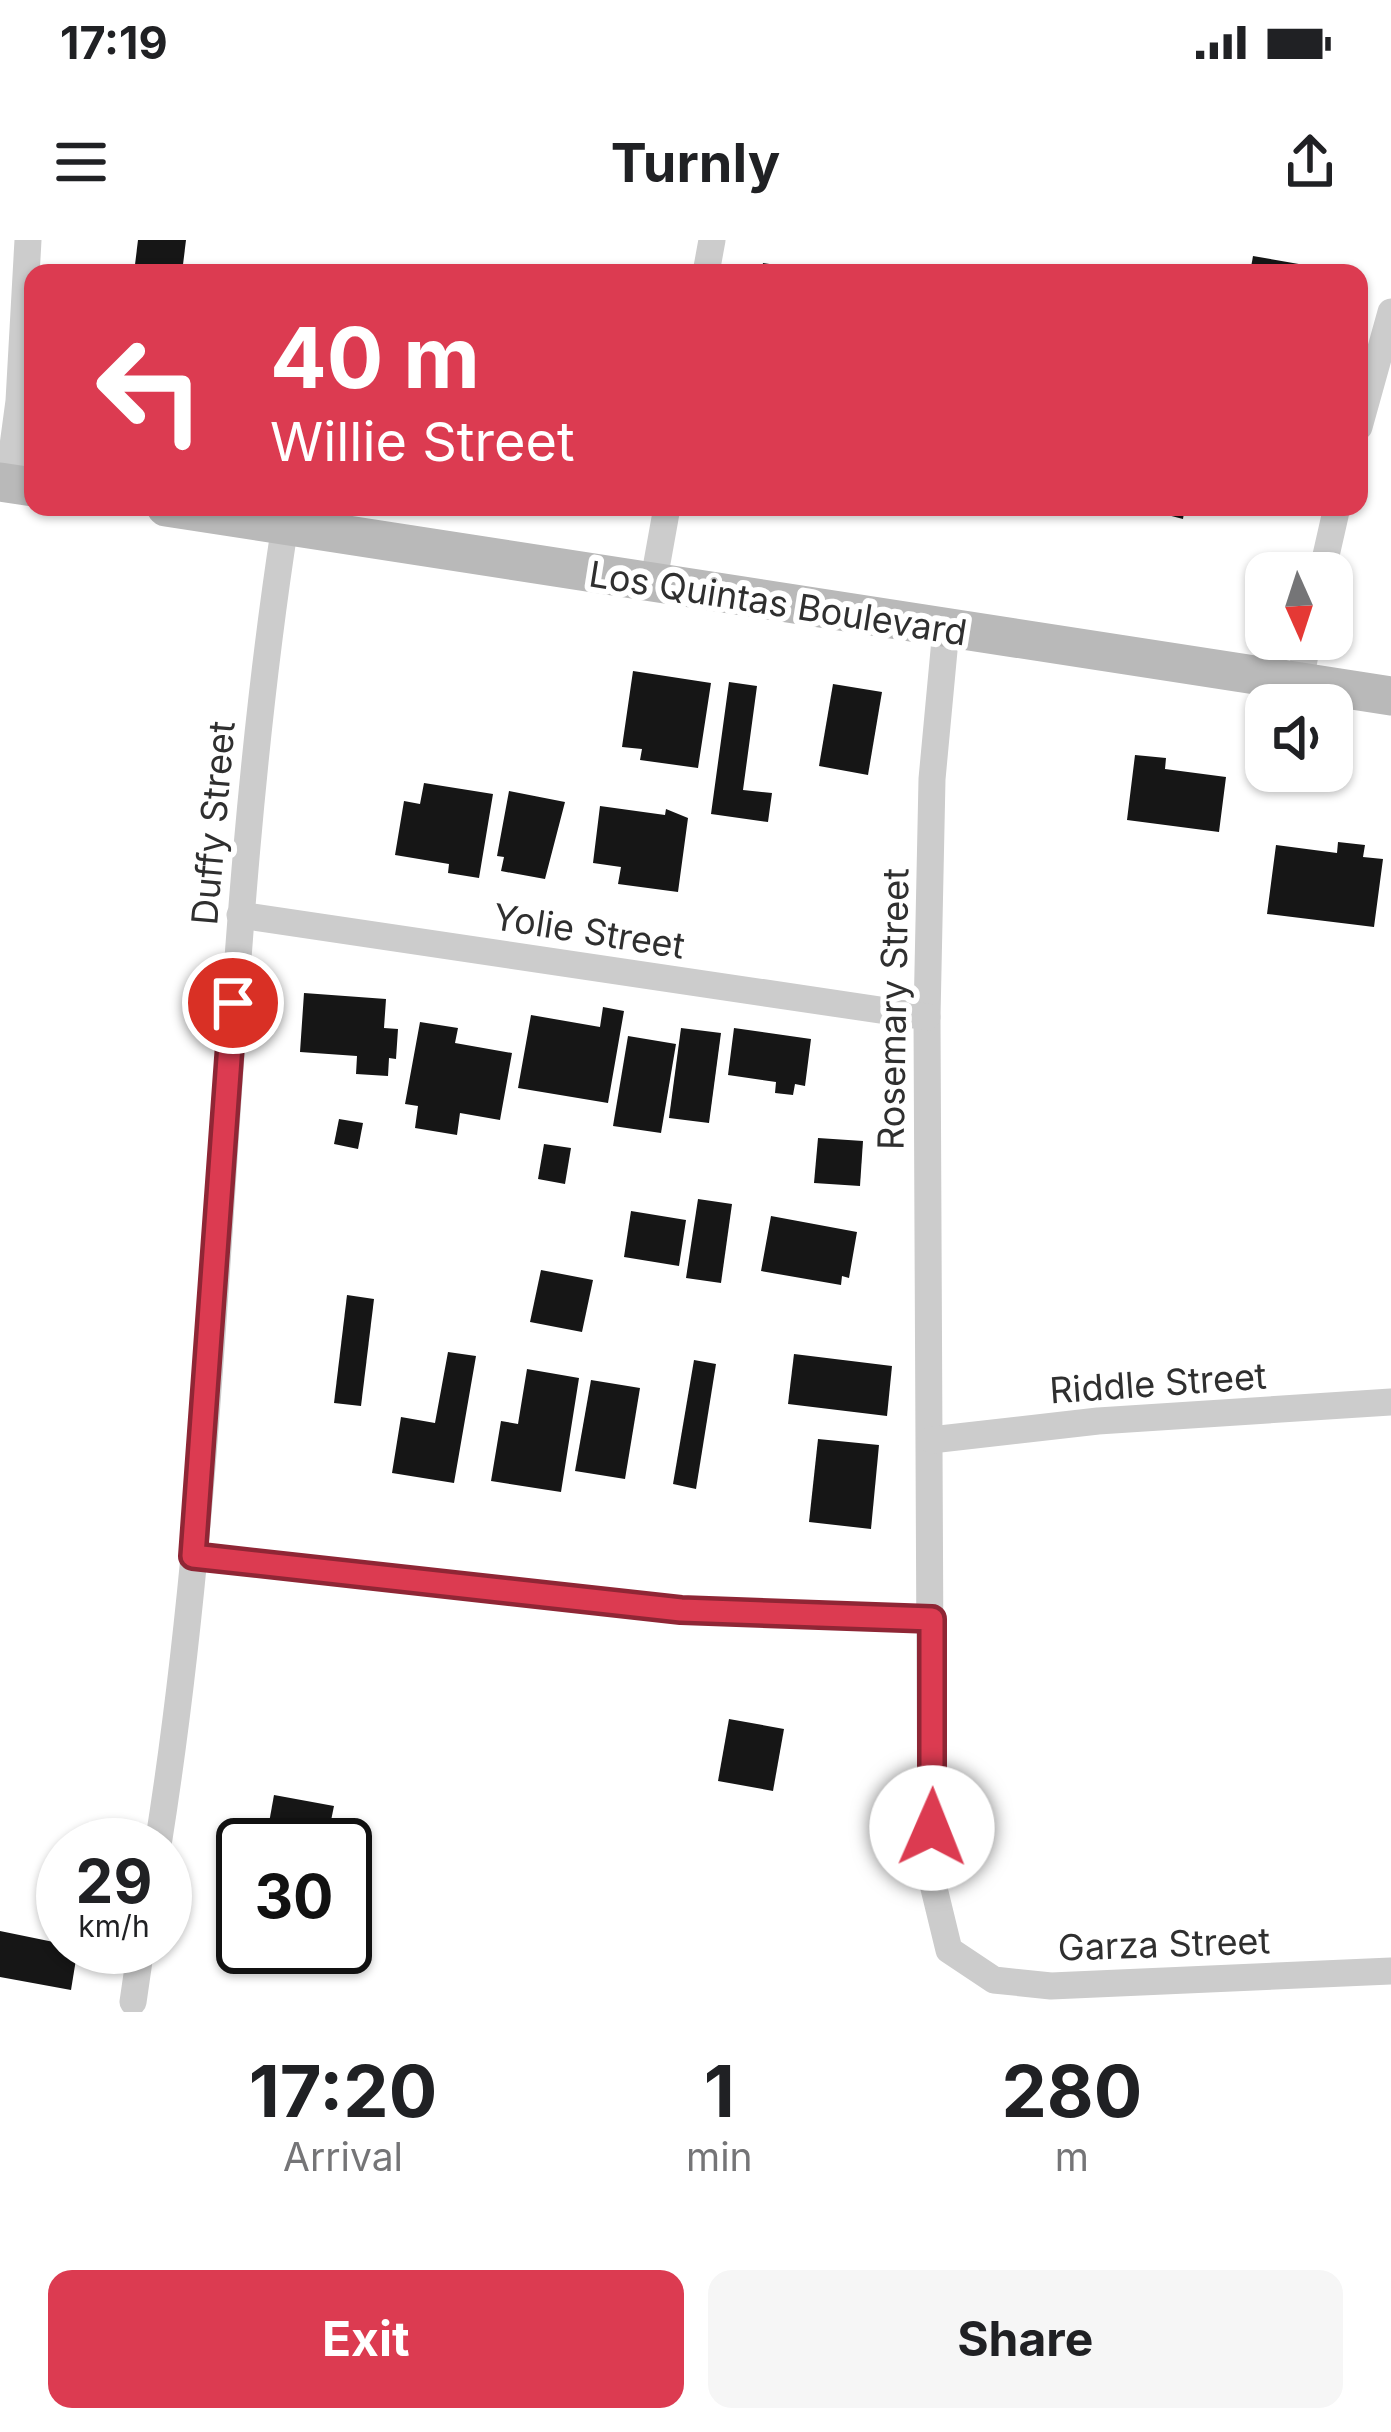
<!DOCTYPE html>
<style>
:root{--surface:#fff;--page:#f6f6f6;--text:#202124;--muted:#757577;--accent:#dc3b51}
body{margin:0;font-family:Inter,sans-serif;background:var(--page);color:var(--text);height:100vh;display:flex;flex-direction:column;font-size:45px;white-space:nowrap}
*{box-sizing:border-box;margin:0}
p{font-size:39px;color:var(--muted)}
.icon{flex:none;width:66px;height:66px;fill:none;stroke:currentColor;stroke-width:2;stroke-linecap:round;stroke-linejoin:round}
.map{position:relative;height:1772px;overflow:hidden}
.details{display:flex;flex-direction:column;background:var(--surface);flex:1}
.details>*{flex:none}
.banner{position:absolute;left:24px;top:24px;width:1344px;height:252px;border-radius:24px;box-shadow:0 3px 9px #0004;background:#dc3b51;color:#fff;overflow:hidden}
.needle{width:78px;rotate:177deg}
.controls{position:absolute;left:1245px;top:312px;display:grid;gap:24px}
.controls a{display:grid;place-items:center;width:108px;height:108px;border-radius:24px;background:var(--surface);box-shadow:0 3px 9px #0004;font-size:60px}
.speed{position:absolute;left:36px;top:1578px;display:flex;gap:24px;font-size:60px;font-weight:700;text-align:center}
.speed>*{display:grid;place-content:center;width:156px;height:156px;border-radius:50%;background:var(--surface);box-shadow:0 3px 9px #0004;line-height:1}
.speed small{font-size:30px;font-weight:400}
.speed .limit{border:6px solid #111;border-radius:18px;background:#fff;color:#111}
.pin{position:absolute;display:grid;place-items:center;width:102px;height:102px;color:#fff;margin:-51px;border:6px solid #fff;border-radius:50%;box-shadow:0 3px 12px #0007}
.me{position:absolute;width:132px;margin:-66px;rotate:1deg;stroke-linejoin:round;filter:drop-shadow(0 0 9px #0008)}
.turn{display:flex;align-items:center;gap:42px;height:252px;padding:0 48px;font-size:54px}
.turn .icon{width:156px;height:156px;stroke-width:2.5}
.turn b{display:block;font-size:84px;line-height:102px}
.eta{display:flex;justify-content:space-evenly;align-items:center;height:204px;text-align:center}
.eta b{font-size:72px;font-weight:700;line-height:84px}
.action{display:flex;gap:24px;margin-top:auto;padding:24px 48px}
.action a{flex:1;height:138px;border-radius:24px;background:var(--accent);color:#fff;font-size:48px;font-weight:700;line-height:138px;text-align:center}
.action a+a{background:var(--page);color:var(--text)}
.status{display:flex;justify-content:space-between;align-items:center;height:84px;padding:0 60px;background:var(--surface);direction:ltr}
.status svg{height:33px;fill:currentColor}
header{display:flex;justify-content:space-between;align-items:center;height:156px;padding:0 48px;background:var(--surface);font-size:54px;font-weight:700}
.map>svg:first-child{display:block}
.building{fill:#161616}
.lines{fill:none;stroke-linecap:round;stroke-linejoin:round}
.street{stroke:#ccc;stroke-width:27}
.secondary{stroke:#b9b9b9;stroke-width:39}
.route-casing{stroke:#8f2635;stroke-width:30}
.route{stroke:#dc3b51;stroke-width:21}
.labels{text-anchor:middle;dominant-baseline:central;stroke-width:12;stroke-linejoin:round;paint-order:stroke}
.street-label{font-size:36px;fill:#2f2f2f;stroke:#fff}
</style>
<div class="status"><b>17:19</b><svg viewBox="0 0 49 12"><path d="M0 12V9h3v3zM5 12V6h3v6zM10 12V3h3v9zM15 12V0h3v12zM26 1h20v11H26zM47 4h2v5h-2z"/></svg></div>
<header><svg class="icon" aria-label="menu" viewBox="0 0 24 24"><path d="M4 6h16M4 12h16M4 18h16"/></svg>Turnly<svg class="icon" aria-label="share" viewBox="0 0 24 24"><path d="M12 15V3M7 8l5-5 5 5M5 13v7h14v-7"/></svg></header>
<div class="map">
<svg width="1391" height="1772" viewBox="0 0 1391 1772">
<rect width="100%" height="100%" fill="#fff"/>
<g class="building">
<polygon points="138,0 186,0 182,33 134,33"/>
<polygon points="1253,16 1339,31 1339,33 1250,33"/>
<polygon points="763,23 808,30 807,33 761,33"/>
<polygon points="1137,267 1185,267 1183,279"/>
<polygon points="633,431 711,443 698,528 640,520 642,509 622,507"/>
<polygon points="729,442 757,446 743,550 772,553 768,582 711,574"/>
<polygon points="833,444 882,452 868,535 819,526"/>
<polygon points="1135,515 1166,518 1165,529 1226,537 1219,592 1127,580"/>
<polygon points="424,543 493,554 479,638 448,633 449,624 395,615 404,561 420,564"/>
<polygon points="509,551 565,562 545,639 501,631 504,617 497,616"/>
<polygon points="600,566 665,575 666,569 688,578 678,652 618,644 621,627 593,623"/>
<polygon points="1338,602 1365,605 1363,617 1383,619 1374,687 1267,674 1276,605 1337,613"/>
<polygon points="304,753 386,759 384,788 398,789 396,819 389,818 388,836 356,834 357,816 300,812"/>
<polygon points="603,767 624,771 608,863 518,848 531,775 600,787"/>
<polygon points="420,782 458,788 455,803 512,813 500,880 460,873 457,895 415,888 418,866 405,864"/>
<polygon points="681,788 721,793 709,883 669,878"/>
<polygon points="734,788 811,799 805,846 795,844 793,855 775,853 776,842 728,835"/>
<polygon points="628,796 676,804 661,893 613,886"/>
<polygon points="339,879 363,883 358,909 334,904"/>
<polygon points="818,898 863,901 860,946 814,943"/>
<polygon points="544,904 571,908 565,944 538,939"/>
<polygon points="698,959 732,964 721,1043 686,1038"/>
<polygon points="631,971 686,980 679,1026 624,1017"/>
<polygon points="771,976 857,992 849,1038 842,1036 841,1045 761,1031"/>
<polygon points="541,1030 593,1040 582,1092 530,1082"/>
<polygon points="347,1055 374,1059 361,1166 334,1163"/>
<polygon points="448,1112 476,1116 454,1243 392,1233 401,1177 435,1183"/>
<polygon points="794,1114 892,1126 887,1176 788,1164"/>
<polygon points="694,1120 716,1124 696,1249 673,1244"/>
<polygon points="527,1129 579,1138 561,1252 491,1241 501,1181 518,1184"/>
<polygon points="591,1140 640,1148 625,1239 575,1231"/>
<polygon points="818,1199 879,1205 871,1289 809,1282"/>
<polygon points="729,1479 784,1489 773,1551 718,1541"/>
<polygon points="274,1555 334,1566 326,1605 265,1605"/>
<polygon points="0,1691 78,1707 71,1750 0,1737"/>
</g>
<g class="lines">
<g class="street">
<polyline points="706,33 712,0"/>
<polyline points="1359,187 1391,72"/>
<polyline points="8,243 19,161 28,0"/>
<polyline points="1322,333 1337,267"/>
<polyline points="653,345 667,267"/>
<polyline points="946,389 932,539 927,777 931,1636 949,1710 994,1740 1051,1746 1391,1731"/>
<polyline points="1300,441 1308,399"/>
<polyline points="240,675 927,777"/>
<polyline points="931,1200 1098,1181 1391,1162"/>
<polyline points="193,1316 681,1370 932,1379"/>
<path d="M158 1605C228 1168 217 722 285 285"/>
<polyline points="133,1762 141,1707"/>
</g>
<g class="secondary">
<polyline points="0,242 33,247"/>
<polyline points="166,267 1391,456"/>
</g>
</g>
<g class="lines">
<g class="route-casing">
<polyline id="route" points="233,763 193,1316 681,1370 932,1379 932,1588"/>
</g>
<use href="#route" class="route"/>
</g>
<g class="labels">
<g class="street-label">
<text transform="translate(778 363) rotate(9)">Los Quintas Boulevard</text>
<text transform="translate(213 583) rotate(-85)">Duffy Street</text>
<text transform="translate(589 691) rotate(9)">Yolie Street</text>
<text transform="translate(893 769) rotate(-89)">Rosemary Street</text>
<text transform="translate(1158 1143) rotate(-4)">Riddle Street</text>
<text transform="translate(1164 1704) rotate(-2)">Garza Street</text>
</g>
</g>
</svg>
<div class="controls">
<a><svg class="needle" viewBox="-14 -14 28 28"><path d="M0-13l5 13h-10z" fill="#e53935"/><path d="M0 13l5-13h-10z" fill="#757577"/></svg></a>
<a><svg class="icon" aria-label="sound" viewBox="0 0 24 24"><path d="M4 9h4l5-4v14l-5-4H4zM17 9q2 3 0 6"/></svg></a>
</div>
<div class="speed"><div>29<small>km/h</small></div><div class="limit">30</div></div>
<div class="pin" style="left:233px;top:763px;background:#d93025"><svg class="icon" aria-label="arrive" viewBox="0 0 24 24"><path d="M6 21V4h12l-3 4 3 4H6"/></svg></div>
<svg class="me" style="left:932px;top:1588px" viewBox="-20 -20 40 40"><circle r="19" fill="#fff"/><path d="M0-13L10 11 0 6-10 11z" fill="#dc3b51"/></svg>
<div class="banner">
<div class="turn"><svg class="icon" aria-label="left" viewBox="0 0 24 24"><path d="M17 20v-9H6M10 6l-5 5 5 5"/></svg><div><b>40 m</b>Willie Street</div></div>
</div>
</div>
<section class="details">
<div class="eta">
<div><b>17:20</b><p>Arrival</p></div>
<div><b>1</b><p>min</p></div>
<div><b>280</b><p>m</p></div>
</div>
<div class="action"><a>Exit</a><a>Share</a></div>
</section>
